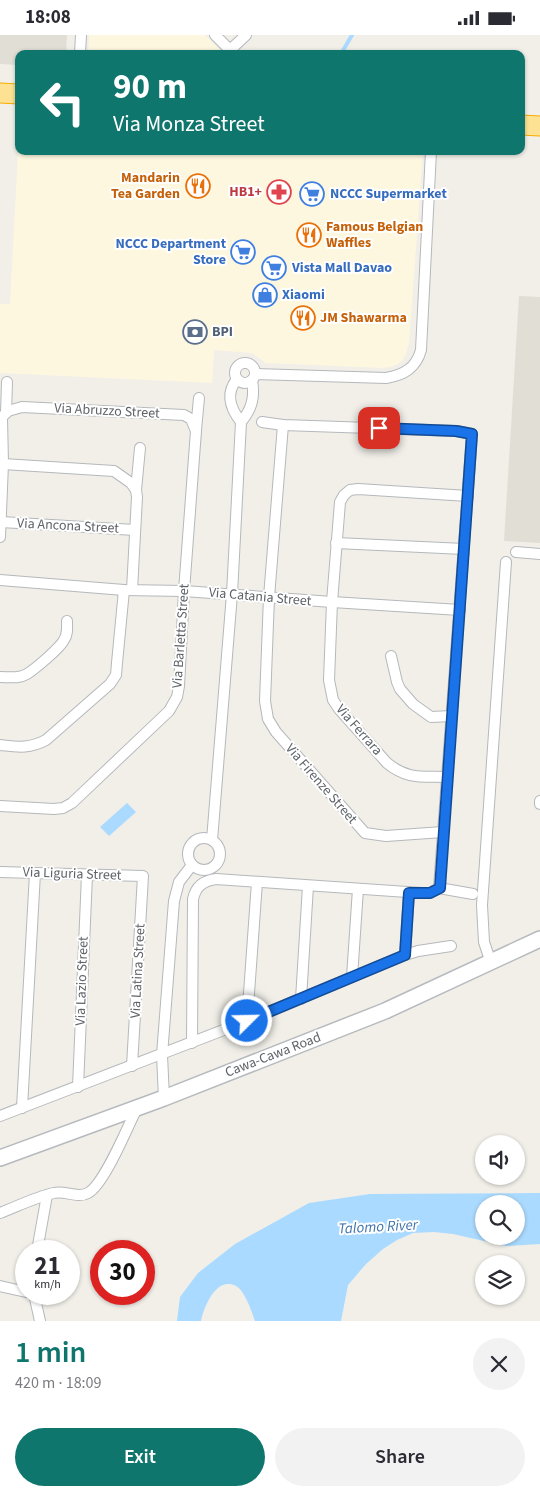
<!DOCTYPE html>
<meta charset="utf-8">
<style>
:root{--surface:#fff;--page:#f2f2f3;--text:#2b2b33;--muted:#7c7c81;--accent:#0f766e}
body{margin:0;font-family:"Source Sans 3",sans-serif;background:var(--page);color:var(--text);height:100vh;display:flex;flex-direction:column;font-size:19px;white-space:nowrap}
*{box-sizing:border-box;margin:0}
p{font-size:16px;color:var(--muted)}
.icon{flex:none;width:28px;height:28px;fill:none;stroke:currentColor;stroke-width:2;stroke-linecap:round;stroke-linejoin:round}
.map{position:relative;height:1286px;overflow:hidden}
.drawer{display:flex;flex-direction:column;background:var(--surface);flex:1}
.drawer>*{flex:none}
.guide{position:absolute;left:15px;top:15px;width:510px;height:105px;border-radius:10px;box-shadow:0 1px 4px #0004;background:#0f766e;color:#fff;overflow:hidden}
.buttons{position:absolute;left:475px;top:1100px;display:grid;gap:10px}
.buttons a{display:grid;place-items:center;width:50px;height:50px;border-radius:50%;background:var(--surface);box-shadow:0 1px 4px #0004;font-size:25px}
.speed{position:absolute;left:15px;top:1205px;display:flex;gap:10px;font-size:25px;font-weight:700;text-align:center}
.speed>*{display:grid;place-content:center;width:65px;height:65px;border-radius:50%;background:var(--surface);box-shadow:0 1px 4px #0004;line-height:1}
.speed small{font-size:12px;font-weight:400}
.speed .limit{border:8px solid #d22;background:#fff;color:#111}
.pin{position:absolute;display:grid;place-items:center;width:42px;height:42px;color:#fff;margin:-21px;border-radius:10px;box-shadow:0 2px 8px #0006}
.me{position:absolute;width:55px;margin:-28px;rotate:67deg;stroke-linejoin:round;filter:drop-shadow(0 0 4px #0008)}
.turn{display:flex;align-items:center;gap:18px;height:105px;padding:0 15px;font-size:22px}
.turn .icon{width:65px;height:65px;stroke-width:2.5}
.turn b{display:block;font-size:35px;line-height:42px}
.round{display:grid;place-items:center;flex:none;width:52px;height:52px;border-radius:26px;background:var(--page)}
.summary{display:flex;align-items:center;justify-content:space-between;height:85px;padding:0 15px}
h1{font-size:30px;font-weight:600;line-height:38px;color:var(--accent)}
.cta{display:flex;gap:10px;margin-top:auto;padding:10px 15px}
.cta a{flex:1;height:58px;border-radius:30px;background:var(--accent);color:#fff;font-size:20px;font-weight:600;line-height:58px;text-align:center}
.cta a+a{background:var(--page);color:var(--text)}
.status{display:flex;justify-content:space-between;align-items:center;height:35px;padding:0 25px;background:var(--surface);direction:ltr}
.status svg{height:14px;fill:currentColor}
.map>svg:first-child{display:block}
.commercial{fill:#fef7e0}
.education{fill:#e1ded6}
.water{fill:#aadaff;fill-rule:evenodd}
.lines{fill:none;stroke-linecap:round;stroke-linejoin:round}
.stream{stroke:#aadaff;stroke-width:4}
.street-casing{stroke:#b5b8bc;stroke-width:12}
.secondary-casing{stroke:#b6babf;stroke-width:18}
.highway-casing{stroke:#f9ab00;stroke-width:21}
.street{stroke:#fff;stroke-width:10}
.secondary{stroke:#fff;stroke-width:15}
.highway{stroke:#fde293;stroke-width:19}
.route-casing{stroke:#114b97;stroke-width:12}
.route{stroke:#1a73e8;stroke-width:9}
.labels{text-anchor:middle;dominant-baseline:central;stroke-width:4;stroke-linejoin:round;paint-order:stroke}
.food-label{font-size:14px;font-weight:bold;fill:#c56008;stroke:#fff;text-anchor:start}
.health-label{font-size:14px;font-weight:bold;fill:#be3a42;stroke:#fff;text-anchor:end}
.shop-label{font-size:14px;font-weight:bold;fill:#366cbe;stroke:#fff;text-anchor:start}
.service-label{font-size:14px;font-weight:bold;fill:#4e5e75;stroke:#fff;text-anchor:start}
.street-label{font-size:14px;fill:#5f6368;stroke:#fff}
.water-label{font-size:15px;font-style:italic;fill:#4174aa;stroke:#fff}
</style>
<div class="status"><b>18:08</b><svg viewBox="0 0 49 12"><path d="M0 12V9h3v3zM5 12V6h3v6zM10 12V3h3v9zM15 12V0h3v12zM26 1h20v11H26zM47 4h2v5h-2z"/></svg></div>
<div class="map">
<svg width="540" height="1286" viewBox="0 0 540 1286">
<rect width="100%" height="100%" fill="#f1efe8"/>
<g class="commercial">
<polygon points="89,0 205,0 224,19 88,19"/>
<polygon points="19,100 19,116 423,116 409,308 406,318 402,326 394,331 383,333 266,328 252,318 214,315 212,348 0,338 0,269 10,269"/>
</g>
<g class="education">
<polygon points="0,0 67,0 66,19 19,19 19,30 0,29"/>
<polygon points="519,261 540,262 540,508 504,506"/>
</g>
<g class="water">
<polygon points="127,768 136,777 109,801 100,792"/>
<path d="M540 1158V1209L506 1211 453 1199 434 1197 413 1198 397 1205 383 1214 366 1229 348 1250 341 1286H255C252 1277 245 1256 236 1251 216 1241 204 1272 201 1286H177L180 1262 198 1238 235 1209 309 1168 370 1159ZM484 1169H516V1201H484Z"/>
</g>
<g class="lines">
<polyline class="stream" points="341,19 352,0"/>
<g class="street-casing">
<g id="street">
<polyline points="215,0 234,19"/>
<polyline points="230,15 246,0"/>
<polyline points="80,19 81,0"/>
<circle cx="245" cy="338" r="10"/>
<path d="M255 339 386 343C404 340 416 333 421 315L431 116"/>
<path d="M237 344C225 359 230 373 241 387"/>
<polyline points="6,378 7,347"/>
<polyline points="262,387 283,390 457,396 472,399 439,853"/>
<polyline points="283,390 269,562 265,666 268,684 276,697 365,798 386,801 443,797"/>
<polyline points="196,395 199,363"/>
<polyline points="3,429 114,436 131,448 136,455 137,462 132,555"/>
<polyline points="136,455 140,413"/>
<polyline points="1,487 135,495"/>
<polyline points="0,502 3,429 2,382 8,376 22,372 184,380 191,384 196,396 184,556 179,651 177,662 169,676 72,768 63,773 54,774 0,771"/>
<polyline points="336,508 464,514"/>
<polyline points="516,517 540,519"/>
<polyline points="0,545 124,555 184,556 332,567 460,575"/>
<polyline points="391,621 397,647 400,654 413,669 431,682 452,681"/>
<path d="M0 642C9 642 19 644 27 639 35 634 60 613 64 605 68 599 67 593 67 586"/>
<path d="M0 710C18 712 29 714 46 705L110 649 116 640 117 628 124 555"/>
<path d="M447 742C422 741 408 745 387 728L339 674 333 665 329 645 332 567 340 467 344 460 350 455 358 454 468 461"/>
<polyline points="540,766 540,769"/>
<circle cx="204" cy="819" r="16"/>
<path d="M212 805 232 559 241 387C252 374 255 362 252 345"/>
<polyline points="0,837 143,841 132,1031"/>
<polyline points="405,920 409,857"/>
<polyline points="491,928 484,907 482,870 506,527"/>
<polyline points="352,942 358,854"/>
<polyline points="301,964 308,851"/>
<polyline points="247,986 257,847"/>
<path d="M192 1008 193 864C196 851 203 846 216 844L422 858H430L439 853 473 859"/>
<polyline points="78,1052 87,840"/>
<polyline points="164,1063 162,1020 174,866 179,847 192,830"/>
<polyline points="22,1073 35,838"/>
<polyline points="0,1081 247,986 405,920 418,916 451,911"/>
<path d="M0 1178C18 1171 36 1162 54 1158 65 1155 77 1164 88 1158 104 1150 128 1091 137 1073"/>
<polyline points="37,1216 47,1160"/>
<polyline points="0,1251 26,1257"/>
<polyline points="34,1259 40,1286"/>
</g>
</g>
<g class="secondary-casing">
<polyline id="secondary" points="0,1123 164,1063 385,976 540,904"/>
</g>
<g class="highway-casing">
<g id="highway">
<polyline points="0,58 19,59"/>
<polyline points="521,90 540,91"/>
</g>
</g>
<use href="#street" class="street"/>
<use href="#secondary" class="secondary"/>
<use href="#highway" class="highway"/>
</g>
<g class="lines">
<g class="route-casing">
<polyline id="route" points="247,986 405,920 409,858 430,858 440,853 472,399 456,396 379,393"/>
</g>
<use href="#route" class="route"/>
</g>
<defs>
<g id="restaurant-ring" transform="scale(1.25)"><circle r="9.5" fill="#fff" stroke="#e8710a" stroke-width="1.5"/><path d="M-5-6h1v4h1v-4h1v4h1v-4h1v5L-1.5 .5V6h-2V.5L-5-1ZM5-6V6H3V1.5H1.5Q1.5-4 5-6Z" fill="#e8710a"/></g>
<g id="pharmacy-ring" transform="scale(1.25)"><circle r="9.5" fill="#fff" stroke="#e0444e" stroke-width="1.5"/><path d="M-2-6h4v4h4v4h-4v4h-4v-4h-4v-4h4Z" fill="#e0444e"/></g>
<g id="supermarket-ring" transform="scale(1.25)"><circle r="9.5" fill="#fff" stroke="#3f7fe0" stroke-width="1.5"/><path d="M-6-5.5h2.5l.6 2H6L4.5 2H-2.5L-4.4-4H-6ZM-1.5 3.2a1.3 1.3 0 1 0 .1 0ZM3 3.2a1.3 1.3 0 1 0 .1 0Z" fill="#3f7fe0"/></g>
<g id="shop-ring" transform="scale(1.25)"><circle r="9.5" fill="#fff" stroke="#3f7fe0" stroke-width="1.5"/><path d="M-5-2.5h2.3a2.7 3.5 0 0 1 5.4 0H5L5.5 6h-11ZM-1.5-2.5h3a1.5 2.3 0 0 0-3 0Z" fill="#3f7fe0"/></g>
<g id="bank-ring" transform="scale(1.25)"><circle r="9.5" fill="#fff" stroke="#5c6f8a" stroke-width="1.5"/><path d="M-6-4H6V4H-6ZM0-2.3a2.3 2.3 0 1 0 0 4.6a2.3 2.3 0 1 0 0-4.6Z" fill="#5c6f8a"/></g>
</defs>
<g fill-rule="evenodd">
<use href="#restaurant-ring" x="198" y="151"/>
<use href="#pharmacy-ring" x="279" y="157"/>
<use href="#supermarket-ring" x="312" y="159"/>
<use href="#restaurant-ring" x="309" y="200"/>
<use href="#supermarket-ring" x="243" y="217"/>
<use href="#supermarket-ring" x="274" y="233"/>
<use href="#shop-ring" x="265" y="260"/>
<use href="#restaurant-ring" x="303" y="283"/>
<use href="#bank-ring" x="195" y="297"/>
</g>
<g class="labels">
<g class="food-label">
<text x="180" y="143" text-anchor="end">Mandarin<tspan x="180" dy="16">Tea Garden</tspan></text>
<text x="326" y="192">Famous Belgian<tspan x="326" dy="16">Waffles</tspan></text>
<text x="320" y="283">JM Shawarma</text>
</g>
<g class="health-label">
<text x="262" y="157">HB1+</text>
</g>
<g class="shop-label">
<text x="330" y="159">NCCC Supermarket</text>
<text x="226" y="209" text-anchor="end">NCCC Department<tspan x="226" dy="16">Store</tspan></text>
<text x="292" y="233">Vista Mall Davao</text>
<text x="282" y="260">Xiaomi</text>
</g>
<g class="service-label">
<text x="212" y="297">BPI</text>
</g>
<g class="street-label">
<text transform="translate(107 376) rotate(3)">Via Abruzzo Street</text>
<text transform="translate(68 491) rotate(3)">Via Ancona Street</text>
<text transform="translate(260 562) rotate(5)">Via Catania Street</text>
<text transform="translate(181 601) rotate(-86)">Via Barletta Street</text>
<text transform="translate(359 695) rotate(49)">Via Ferrara</text>
<text transform="translate(321 749) rotate(49)">Via Firenze Street</text>
<text transform="translate(72 839) rotate(2)">Via Liguria Street</text>
<text transform="translate(138 936) rotate(-87)">Via Latina Street</text>
<text transform="translate(82 946) rotate(-88)">Via Lazio Street</text>
<text transform="translate(273 1020) rotate(-21)">Cawa-Cawa Road</text>
</g>
<g class="water-label">
<text transform="translate(378 1192) rotate(-3)">Talomo River</text>
</g>
</g>
</svg>
<div class="buttons">
<a><svg class="icon" aria-label="sound" viewBox="0 0 24 24"><path d="M4 9h4l5-4v14l-5-4H4zM17 9q2 3 0 6"/></svg></a>
<a><svg class="icon" aria-label="search" viewBox="0 0 24 24"><circle cx="10" cy="10" r="6"/><path d="M15 15l6 6"/></svg></a>
<a><svg class="icon" aria-label="layers" viewBox="0 0 24 24"><path d="M12 4l9 5-9 5-9-5zM3 14l9 5 9-5"/></svg></a>
</div>
<div class="speed"><div>21<small>km/h</small></div><div class="limit">30</div></div>
<div class="pin" style="left:379px;top:393px;background:#d93025"><svg class="icon" aria-label="arrive" viewBox="0 0 24 24"><path d="M6 21V4h12l-3 4 3 4H6"/></svg></div>
<svg class="me" style="left:247px;top:986px" viewBox="-20 -20 40 40"><circle r="17" fill="#1a73e8" stroke="#fff" stroke-width="3"/><path d="M0-11L8 9 0 5-8 9z" fill="#fff"/></svg>
<div class="guide">
<div class="turn"><svg class="icon" aria-label="left" viewBox="0 0 24 24"><path d="M17 20v-9H6M10 6l-5 5 5 5"/></svg><div><b>90 m</b>Via Monza Street</div></div>
</div>
</div>
<section class="drawer">
<div class="summary"><div><h1>1 min</h1><p>420 m · 18:09</p></div><a class="round"><svg class="icon" aria-label="close" viewBox="0 0 24 24"><path d="M6 6l12 12M18 6L6 18"/></svg></a></div>
<div class="cta"><a>Exit</a><a>Share</a></div>
</section>
